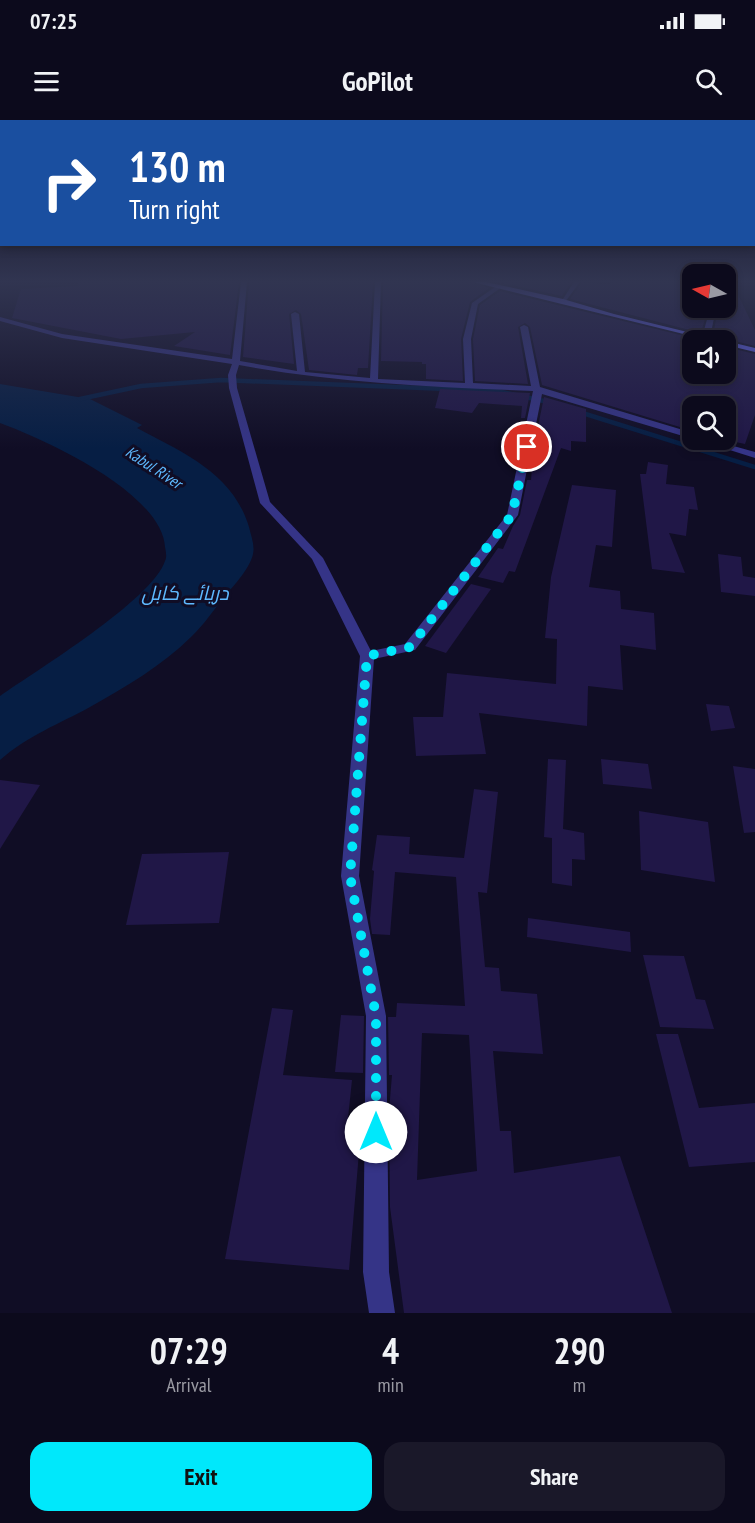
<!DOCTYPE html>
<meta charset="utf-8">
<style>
:root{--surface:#0c0a1c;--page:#1a1829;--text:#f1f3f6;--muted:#9a9aa3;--line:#2c2b3b;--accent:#00e8fb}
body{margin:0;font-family:"PT Sans Narrow",Cairo,sans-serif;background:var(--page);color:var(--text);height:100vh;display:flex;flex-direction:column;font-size:22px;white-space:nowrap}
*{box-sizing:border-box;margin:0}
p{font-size:20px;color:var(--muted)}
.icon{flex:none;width:33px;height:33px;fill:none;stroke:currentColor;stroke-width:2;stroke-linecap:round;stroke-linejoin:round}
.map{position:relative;height:1193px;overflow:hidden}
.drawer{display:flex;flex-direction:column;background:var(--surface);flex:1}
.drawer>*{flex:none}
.top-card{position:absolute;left:0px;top:0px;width:756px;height:126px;box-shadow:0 3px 9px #0003,0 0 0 2px var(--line);background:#1a4fa0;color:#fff;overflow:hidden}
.needle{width:39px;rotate:278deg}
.buttons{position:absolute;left:682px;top:144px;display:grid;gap:12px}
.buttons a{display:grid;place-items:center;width:54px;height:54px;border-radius:12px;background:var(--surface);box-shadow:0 3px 9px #0003,0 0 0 2px var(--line);font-size:30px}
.pin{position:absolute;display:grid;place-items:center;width:51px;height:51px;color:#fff;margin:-26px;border:3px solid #fff;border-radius:50%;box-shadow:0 2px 6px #0007}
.me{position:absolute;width:66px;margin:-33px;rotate:0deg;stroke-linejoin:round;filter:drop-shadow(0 0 4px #0008)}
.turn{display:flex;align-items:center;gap:21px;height:126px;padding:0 30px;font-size:27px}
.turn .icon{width:78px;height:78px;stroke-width:2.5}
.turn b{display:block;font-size:42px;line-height:51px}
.eta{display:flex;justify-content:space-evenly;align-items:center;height:102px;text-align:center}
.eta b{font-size:36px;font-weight:700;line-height:42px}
.cta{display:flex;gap:12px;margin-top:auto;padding:12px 30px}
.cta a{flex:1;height:69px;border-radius:18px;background:var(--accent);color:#111;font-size:24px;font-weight:700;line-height:69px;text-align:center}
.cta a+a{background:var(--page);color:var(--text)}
.status{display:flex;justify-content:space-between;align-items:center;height:42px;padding:0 30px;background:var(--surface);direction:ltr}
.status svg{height:16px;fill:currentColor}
header{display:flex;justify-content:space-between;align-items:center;height:78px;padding:0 30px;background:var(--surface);font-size:27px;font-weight:700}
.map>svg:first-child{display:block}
.water{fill:#061e44}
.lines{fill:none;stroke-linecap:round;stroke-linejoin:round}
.stream{stroke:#061e44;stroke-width:4.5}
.building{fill:#201747;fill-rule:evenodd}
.street{fill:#353487;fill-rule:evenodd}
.secondary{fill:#6767ff;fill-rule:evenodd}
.route{stroke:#00e8fb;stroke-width:10;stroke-dasharray:0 18}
.labels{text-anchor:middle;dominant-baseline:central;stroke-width:6;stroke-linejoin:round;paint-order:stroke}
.far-water-label{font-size:16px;font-style:italic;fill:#5eb9ff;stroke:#100d25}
.water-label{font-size:20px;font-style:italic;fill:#5eb9ff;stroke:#100d25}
</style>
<div class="status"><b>07:25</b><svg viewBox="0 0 49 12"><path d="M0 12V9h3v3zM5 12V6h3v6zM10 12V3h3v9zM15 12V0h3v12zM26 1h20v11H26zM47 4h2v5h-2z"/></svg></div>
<header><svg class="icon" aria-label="menu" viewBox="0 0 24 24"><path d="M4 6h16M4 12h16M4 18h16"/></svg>GoPilot<svg class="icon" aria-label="search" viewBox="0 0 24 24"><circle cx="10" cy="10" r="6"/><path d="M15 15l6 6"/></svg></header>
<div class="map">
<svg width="755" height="1193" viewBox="0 0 755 1193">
<rect width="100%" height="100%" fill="#100d25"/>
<path class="water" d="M0 264 90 279 142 305 137 308C182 332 233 353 249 407 251 416 255 425 253 434 250 448 235 464 226 475 214 489 204 505 191 517 162 546 125 567 90 587 59 604 27 616 0 640V576C37 550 152 480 165 441 167 437 166 432 165 427 162 373 46 320 0 303Z"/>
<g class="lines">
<g class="stream">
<polyline points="80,279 141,266 221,260 497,271 553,283"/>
<polyline points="576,291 755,347"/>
</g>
</g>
<g class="building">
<polygon points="78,162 239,162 230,235 174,226 195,212 121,219 12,198 21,169 78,166"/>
<polygon points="249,162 373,162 368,248 358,248 357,255 309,250 301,194 296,190 289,194 294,244 243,237"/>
<polygon points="383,162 471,162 489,168 470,182 461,219 463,261 426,259 426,244 422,244 422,242 381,241"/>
<polygon points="498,162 571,162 562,176"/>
<polygon points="582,162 609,165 613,162 693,162 693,188 708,188 701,213 570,179"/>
<polygon points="726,162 732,162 755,210 755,226 727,219 722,220 713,216 718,188 726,188"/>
<polygon points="500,171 701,220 693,220 693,254 726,254 726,227 755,234 755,295 745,324 726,320 726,286 693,286 693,311 542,265 530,207 525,203 518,207 528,264 475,261 473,219 480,185"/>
<polygon points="440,269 459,270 530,273 525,298 521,298 522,286 479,283 472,293 435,288"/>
<polygon points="544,277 586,289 586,322 571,321 571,331 561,328 515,452 509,451 503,463 478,457 498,428 503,429 513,406 520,395 527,360 531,360 532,347 534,347 535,321"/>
<polygon points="648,342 668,345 666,364 694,367 698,390 689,389 686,416 669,413 685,453 652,449 640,354 646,354"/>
<polygon points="572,365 616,370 612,427 596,425 589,467 620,471 621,489 654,493 656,530 620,525 623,570 588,566 587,606 479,593 486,634 416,636 413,597 443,597 447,553 556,564 557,519 545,518 551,457"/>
<polygon points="718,434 741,437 743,456 755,458 755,476 721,472"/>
<polygon points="471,464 491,469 446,533 425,526"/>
<polygon points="706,584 729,586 735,608 711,611"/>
<polygon points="548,639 566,640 563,709 584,713 585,740 572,739 572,766 552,763 552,718 544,717"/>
<polygon points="601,639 648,644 652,669 603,664"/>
<polygon points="733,646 755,649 755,712 744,713"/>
<polygon points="0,660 40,665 0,729"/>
<path d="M474 669 498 672 487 773 478 772 485 847 499 848 501 871 537 874 543 934 493 931 500 1011H511L514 1053 620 1036 672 1193H404L390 1087 389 991 392 955H389L388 897H396L397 883 465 886 456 757 395 752 390 815 372 814 370 799 374 751 372 750 377 715 410 717 409 734 464 738ZM422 913 469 915 477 1051 417 1060Z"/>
<polygon points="639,691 708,702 715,762 641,750"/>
<polygon points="229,732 219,803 126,805 142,734"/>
<polygon points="528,798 630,812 631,832 527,817"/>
<polygon points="643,835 684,836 696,879 705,880 714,909 660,907"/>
<polygon points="272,888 293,890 283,955 352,960 347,1008 361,1009 349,1150 225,1139"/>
<polygon points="341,895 364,896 363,953 335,952"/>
<polygon points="656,914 678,914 699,988 755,983 755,1042 689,1047"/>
</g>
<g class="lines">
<g class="street">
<path d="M241 162H247L240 241 297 251 291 194 295 192 299 194 305 252 370 258 375 162H381L378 259 465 263 463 219 472 183 495 167H499V169L478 184 471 219 473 263 531 266 520 207 524 205 528 207 540 267 693 313V319L542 274 518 395 415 530 374 539 359 756 386 896 389 1152 395 1193H369L363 1152 366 896 341 756 360 536 312 439 260 383 229 268 228 255 232 244 62 218 0 201V197L62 214 232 239ZM239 245C337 263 434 267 533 271L507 395 405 524 371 531 323 438 270 382 237 268 236 255Z"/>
<polygon points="574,162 580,162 565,182 561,182"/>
<polygon points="710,188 716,188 710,218 706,220 702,218"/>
<polygon points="698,320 712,320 755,332 755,338"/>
</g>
<g class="secondary">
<polygon points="473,162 486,162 563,179 614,194 720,220 708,220"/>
<polygon points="726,221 755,228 755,232 726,225"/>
</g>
</g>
<linearGradient id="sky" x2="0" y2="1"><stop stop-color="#090714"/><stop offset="0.49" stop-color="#313551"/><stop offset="1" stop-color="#313551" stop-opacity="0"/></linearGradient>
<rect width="755" height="329" fill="url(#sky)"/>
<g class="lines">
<polyline class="route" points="376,1012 376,896 350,756 367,536 410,527 512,395 527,327"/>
</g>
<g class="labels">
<g class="far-water-label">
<text transform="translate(154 347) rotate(33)">Kabul River</text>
</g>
<g class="water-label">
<text x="185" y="473">دریائے کابل</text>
</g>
</g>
</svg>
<div class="buttons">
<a><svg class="needle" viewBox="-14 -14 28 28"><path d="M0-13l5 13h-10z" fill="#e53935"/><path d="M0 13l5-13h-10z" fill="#9a9aa3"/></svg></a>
<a><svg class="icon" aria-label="sound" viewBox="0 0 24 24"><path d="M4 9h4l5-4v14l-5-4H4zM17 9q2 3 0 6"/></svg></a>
<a><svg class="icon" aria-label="search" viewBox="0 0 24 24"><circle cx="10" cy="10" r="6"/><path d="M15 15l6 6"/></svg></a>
</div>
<div class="pin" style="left:527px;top:327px;background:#d93025"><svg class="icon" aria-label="arrive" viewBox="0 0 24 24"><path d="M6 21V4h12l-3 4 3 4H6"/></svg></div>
<svg class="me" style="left:376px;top:1012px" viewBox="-20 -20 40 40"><circle r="19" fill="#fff"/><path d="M0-13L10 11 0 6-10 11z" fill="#00e8fb"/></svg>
<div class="top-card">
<div class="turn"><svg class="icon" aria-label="right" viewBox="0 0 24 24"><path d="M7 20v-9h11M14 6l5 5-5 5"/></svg><div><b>130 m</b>Turn right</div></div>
</div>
</div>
<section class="drawer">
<div class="eta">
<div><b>07:29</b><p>Arrival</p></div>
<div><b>4</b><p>min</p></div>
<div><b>290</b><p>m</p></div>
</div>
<div class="cta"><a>Exit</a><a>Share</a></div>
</section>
